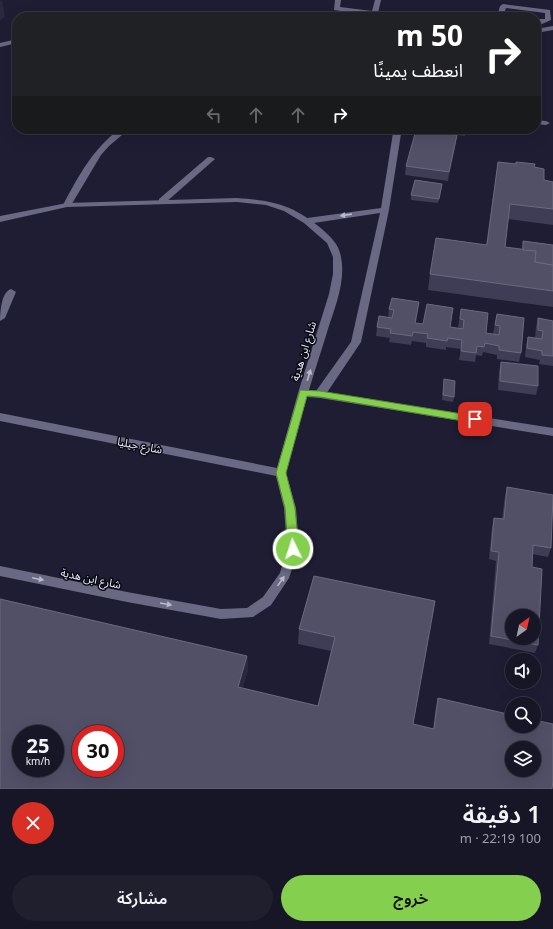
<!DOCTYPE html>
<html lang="ar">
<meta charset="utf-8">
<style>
:root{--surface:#161626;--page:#1f1f2e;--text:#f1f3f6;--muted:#9e9fa7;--line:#353543;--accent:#84cf4d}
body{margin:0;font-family:"Noto Sans","Noto Sans Arabic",sans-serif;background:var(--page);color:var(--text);direction:rtl;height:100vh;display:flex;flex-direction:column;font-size:15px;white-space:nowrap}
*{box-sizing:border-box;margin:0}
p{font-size:13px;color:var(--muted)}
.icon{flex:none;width:22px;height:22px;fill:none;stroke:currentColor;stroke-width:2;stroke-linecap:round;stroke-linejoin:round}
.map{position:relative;height:789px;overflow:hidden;direction:ltr}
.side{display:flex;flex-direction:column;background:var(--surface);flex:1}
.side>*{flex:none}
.guide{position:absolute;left:12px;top:12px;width:529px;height:122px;border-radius:16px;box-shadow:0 4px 16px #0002,0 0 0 1px var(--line);direction:rtl;background:#202124;color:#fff;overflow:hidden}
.needle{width:26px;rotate:33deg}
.buttons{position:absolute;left:505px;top:609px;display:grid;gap:8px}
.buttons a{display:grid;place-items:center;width:36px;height:36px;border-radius:50%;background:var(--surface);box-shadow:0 4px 16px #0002,0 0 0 1px var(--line);font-size:20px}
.speed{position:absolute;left:12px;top:725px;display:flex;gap:8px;font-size:20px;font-weight:700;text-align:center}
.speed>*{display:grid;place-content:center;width:52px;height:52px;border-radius:50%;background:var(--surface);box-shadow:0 4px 16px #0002,0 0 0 1px var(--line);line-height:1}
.speed small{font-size:10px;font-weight:400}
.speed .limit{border:6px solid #d22;background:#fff;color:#111}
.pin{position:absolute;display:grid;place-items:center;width:34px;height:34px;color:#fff;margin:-17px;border-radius:8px;box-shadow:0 2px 6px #0006}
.me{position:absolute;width:44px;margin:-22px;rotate:356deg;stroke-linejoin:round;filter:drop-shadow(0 0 3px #0008)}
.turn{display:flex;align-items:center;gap:14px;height:84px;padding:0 12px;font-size:18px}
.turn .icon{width:52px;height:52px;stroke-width:2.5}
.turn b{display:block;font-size:28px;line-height:34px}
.lanes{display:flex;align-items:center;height:38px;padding:0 12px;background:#0003;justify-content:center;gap:20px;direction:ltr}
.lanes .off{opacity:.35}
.round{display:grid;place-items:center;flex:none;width:42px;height:42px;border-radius:21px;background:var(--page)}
.headline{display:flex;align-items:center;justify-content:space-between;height:68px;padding:0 12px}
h1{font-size:24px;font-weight:600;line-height:30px}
.button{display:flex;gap:8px;margin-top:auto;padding:8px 12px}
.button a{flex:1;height:46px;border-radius:24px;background:var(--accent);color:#111;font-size:16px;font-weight:600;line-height:46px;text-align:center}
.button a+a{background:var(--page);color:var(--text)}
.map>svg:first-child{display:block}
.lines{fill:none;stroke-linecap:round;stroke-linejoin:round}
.service{fill:#696983;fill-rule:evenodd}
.minor{fill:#696983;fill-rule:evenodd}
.wall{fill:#3e3d55}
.shaded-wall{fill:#292840}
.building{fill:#515067;stroke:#6a697f;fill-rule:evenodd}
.oneway{fill:#b9b9cd}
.route{fill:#84cf4d;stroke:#568732}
.labels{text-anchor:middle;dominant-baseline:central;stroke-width:3;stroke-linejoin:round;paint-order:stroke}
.street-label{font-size:11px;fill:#eeeefe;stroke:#090912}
</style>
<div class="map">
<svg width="553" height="789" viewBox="0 0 553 789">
<rect width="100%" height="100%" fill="#1e1d33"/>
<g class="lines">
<g class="service">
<polygon points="335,0 341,0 340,7 372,11 375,0 381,0 377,17 371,17 371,15 334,10"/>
<polygon points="503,4 550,10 551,20 542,24 536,23 536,19 545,19 545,13 506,8 503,17 497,17 500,6"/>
<polygon points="40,12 43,14 42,15 32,17"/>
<polygon points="17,27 17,39 14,37 13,31"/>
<polygon points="536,120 546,121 550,123 546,125 536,124"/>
<path d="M120 129H129L109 146 101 155 70 207H64L63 205C78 177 93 148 120 129Z"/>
<polygon points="400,129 410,129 401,134 389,210 361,342 324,397 316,397 315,394 316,391 351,342 380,213 307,224 303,221 307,218 381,208 393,133"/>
<polygon points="208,157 211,157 215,159 165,203 159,203 159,199"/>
</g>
<g class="minor">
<polygon points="553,26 553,30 536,33 536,29"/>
<polygon points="17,39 17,43 0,47 0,43"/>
<path d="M237 198C275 201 293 205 323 230 332 238 339 245 341 257 346 281 335 307 328 329 322 349 315 369 309 390L553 428V436L320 398 307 397 286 473 296 508 299 549 289 578 271 605 253 617 221 619 127 602 0 576V566L127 592 221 609 247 608 263 597 280 573 287 549 284 508 276 476 0 421V413L277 468 298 393 329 294 333 274V257L327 243 304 223 284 211 266 205 237 202 67 207 0 222V216L67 203Z"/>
<path d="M11 289 16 292 5 318 0 321C0 313 1 292 11 289Z"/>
</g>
</g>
<g class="wall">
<polygon points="452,129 466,129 465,136 451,134"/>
<polygon points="457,135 448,181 405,175 406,166"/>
<polygon points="498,162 534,167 544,180 553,182 553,225 508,219 505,247 522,249 523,241 553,245 553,307 428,290 430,274 486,245"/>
<polygon points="442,184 438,203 411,200 411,195"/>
<polygon points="419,302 416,323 458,328 461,309 486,333 493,334 497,314 521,353 519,362 497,359 497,355 483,352 482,356 476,355 475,362 459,360 461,349 446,347 446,350 426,347 426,343 412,341 411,345 389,342 390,338 376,336 377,327 388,318 389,309"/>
<polygon points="538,318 553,321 553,366 539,364 540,360 525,357 526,346 528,337 535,338 536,327"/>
<polygon points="501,362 538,386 536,395 498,390 499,371"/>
<polygon points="444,379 454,397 453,402 442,400"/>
<polygon points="507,487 551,548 548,557 532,554 532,567 538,645 535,653 489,644 496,561 489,559 492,527 494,518 502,519 505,496"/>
<polygon points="314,576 413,724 433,729 435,712 438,698 512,726 0,789 247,656 248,670 242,688 318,706 331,651 298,644 299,629"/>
</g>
<g class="shaded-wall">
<polygon points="2,0 5,17 0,20 0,1"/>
<polygon points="457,135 456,144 448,181 449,172"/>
<polygon points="419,302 418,311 414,332 415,323"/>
<polygon points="247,656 248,670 239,701 238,687"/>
</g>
<g class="building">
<polygon points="452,129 466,129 465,131 452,130"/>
<polygon points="416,130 457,135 449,172 406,166"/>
<polygon points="498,162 516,164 516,162 535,164 534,167 544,169 544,180 553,182 553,209 510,204 505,247 536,251 535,262 553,265 553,291 430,274 436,238 487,245"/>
<polygon points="415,180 442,184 439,199 411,195"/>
<polygon points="523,241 553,245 553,265 535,262 536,251 523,250"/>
<polygon points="392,298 419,302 415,323 423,324 427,304 453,308 450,327 463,329 464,320 460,319 461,309 488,313 486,333 499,335 500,326 495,325 497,314 524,318 521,353 499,350 499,346 485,343 484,347 477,346 476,353 461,351 462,340 448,338 447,341 427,338 428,334 413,332 412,336 390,333 391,329 377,327 379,316 392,318 394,310 389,309"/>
<polygon points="538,318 553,321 553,356 542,355 542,351 527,348 528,337 542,339 543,331 538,330"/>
<polygon points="501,362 538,366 538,386 500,381"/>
<polygon points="444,379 455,381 454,397 443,395"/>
<path d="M507 487 553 495 551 548 533 545 532 567 542 569 538 645 491 636 499 552 491 551 494 518 504 519ZM512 616H534V638H512Z"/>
<path d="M314 576 435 601 413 724 434 729 438 698 512 715V726H534V720L553 724V780L552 789H0V599L247 656 238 687 318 706 335 637 299 629ZM21 734H55V768H21ZM81 734H115V768H81ZM512 748H534V770H512Z"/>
</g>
<defs><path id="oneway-solid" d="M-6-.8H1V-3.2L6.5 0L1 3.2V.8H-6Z"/></defs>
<g class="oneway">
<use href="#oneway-solid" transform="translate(346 215) rotate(172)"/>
<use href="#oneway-solid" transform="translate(309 375) rotate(-73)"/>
<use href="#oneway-solid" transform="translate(38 579) rotate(12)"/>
<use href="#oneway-solid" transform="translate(281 581) rotate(-55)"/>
<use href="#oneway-solid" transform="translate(166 604) rotate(10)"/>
</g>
<polygon class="route" points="300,390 320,391 475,416 480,419 475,423 320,397 307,396 286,473 295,508 299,549 297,552 293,553 290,552 288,549 285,508 276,473"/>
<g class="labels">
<g class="street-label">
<text transform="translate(303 351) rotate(-73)">شارع ابن هدية</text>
<text transform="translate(140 445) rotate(11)">شارع جيليا</text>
<text transform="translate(91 578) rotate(12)">شارع ابن هدية</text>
</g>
</g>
</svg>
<div class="buttons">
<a><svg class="needle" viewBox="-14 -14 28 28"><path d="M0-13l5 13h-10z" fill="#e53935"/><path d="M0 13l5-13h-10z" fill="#9e9fa7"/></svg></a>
<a><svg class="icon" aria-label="sound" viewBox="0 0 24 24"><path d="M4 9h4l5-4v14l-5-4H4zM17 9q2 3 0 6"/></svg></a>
<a><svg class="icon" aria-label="search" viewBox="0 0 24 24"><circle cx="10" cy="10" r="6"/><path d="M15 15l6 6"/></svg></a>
<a><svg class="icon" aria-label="layers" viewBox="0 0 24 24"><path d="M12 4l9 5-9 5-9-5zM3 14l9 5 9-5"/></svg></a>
</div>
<div class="speed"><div>25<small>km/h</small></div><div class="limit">30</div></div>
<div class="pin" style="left:475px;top:419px;background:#d93025"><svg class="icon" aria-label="arrive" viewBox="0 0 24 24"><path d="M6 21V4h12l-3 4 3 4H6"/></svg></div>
<svg class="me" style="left:293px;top:549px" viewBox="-20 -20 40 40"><circle r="17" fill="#84cf4d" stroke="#fff" stroke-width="3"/><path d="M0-11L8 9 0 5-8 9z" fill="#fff"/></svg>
<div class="guide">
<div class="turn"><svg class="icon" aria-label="right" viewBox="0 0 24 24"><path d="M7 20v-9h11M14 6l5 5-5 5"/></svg><div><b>50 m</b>انعطف يمينًا</div></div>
<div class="lanes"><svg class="icon off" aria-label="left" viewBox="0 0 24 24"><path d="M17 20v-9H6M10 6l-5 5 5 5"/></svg><svg class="icon off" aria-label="ahead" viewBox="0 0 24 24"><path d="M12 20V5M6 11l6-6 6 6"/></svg><svg class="icon off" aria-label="ahead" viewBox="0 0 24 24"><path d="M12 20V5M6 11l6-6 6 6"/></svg><svg class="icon" aria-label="right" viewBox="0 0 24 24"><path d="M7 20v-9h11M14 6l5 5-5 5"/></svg></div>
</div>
</div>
<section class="side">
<div class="headline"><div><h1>1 دقيقة</h1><p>100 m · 22:19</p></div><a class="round" style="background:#d93025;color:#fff"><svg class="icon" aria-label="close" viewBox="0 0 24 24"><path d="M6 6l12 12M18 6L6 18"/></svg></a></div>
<div class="button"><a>خروج</a><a>مشاركة</a></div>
</section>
